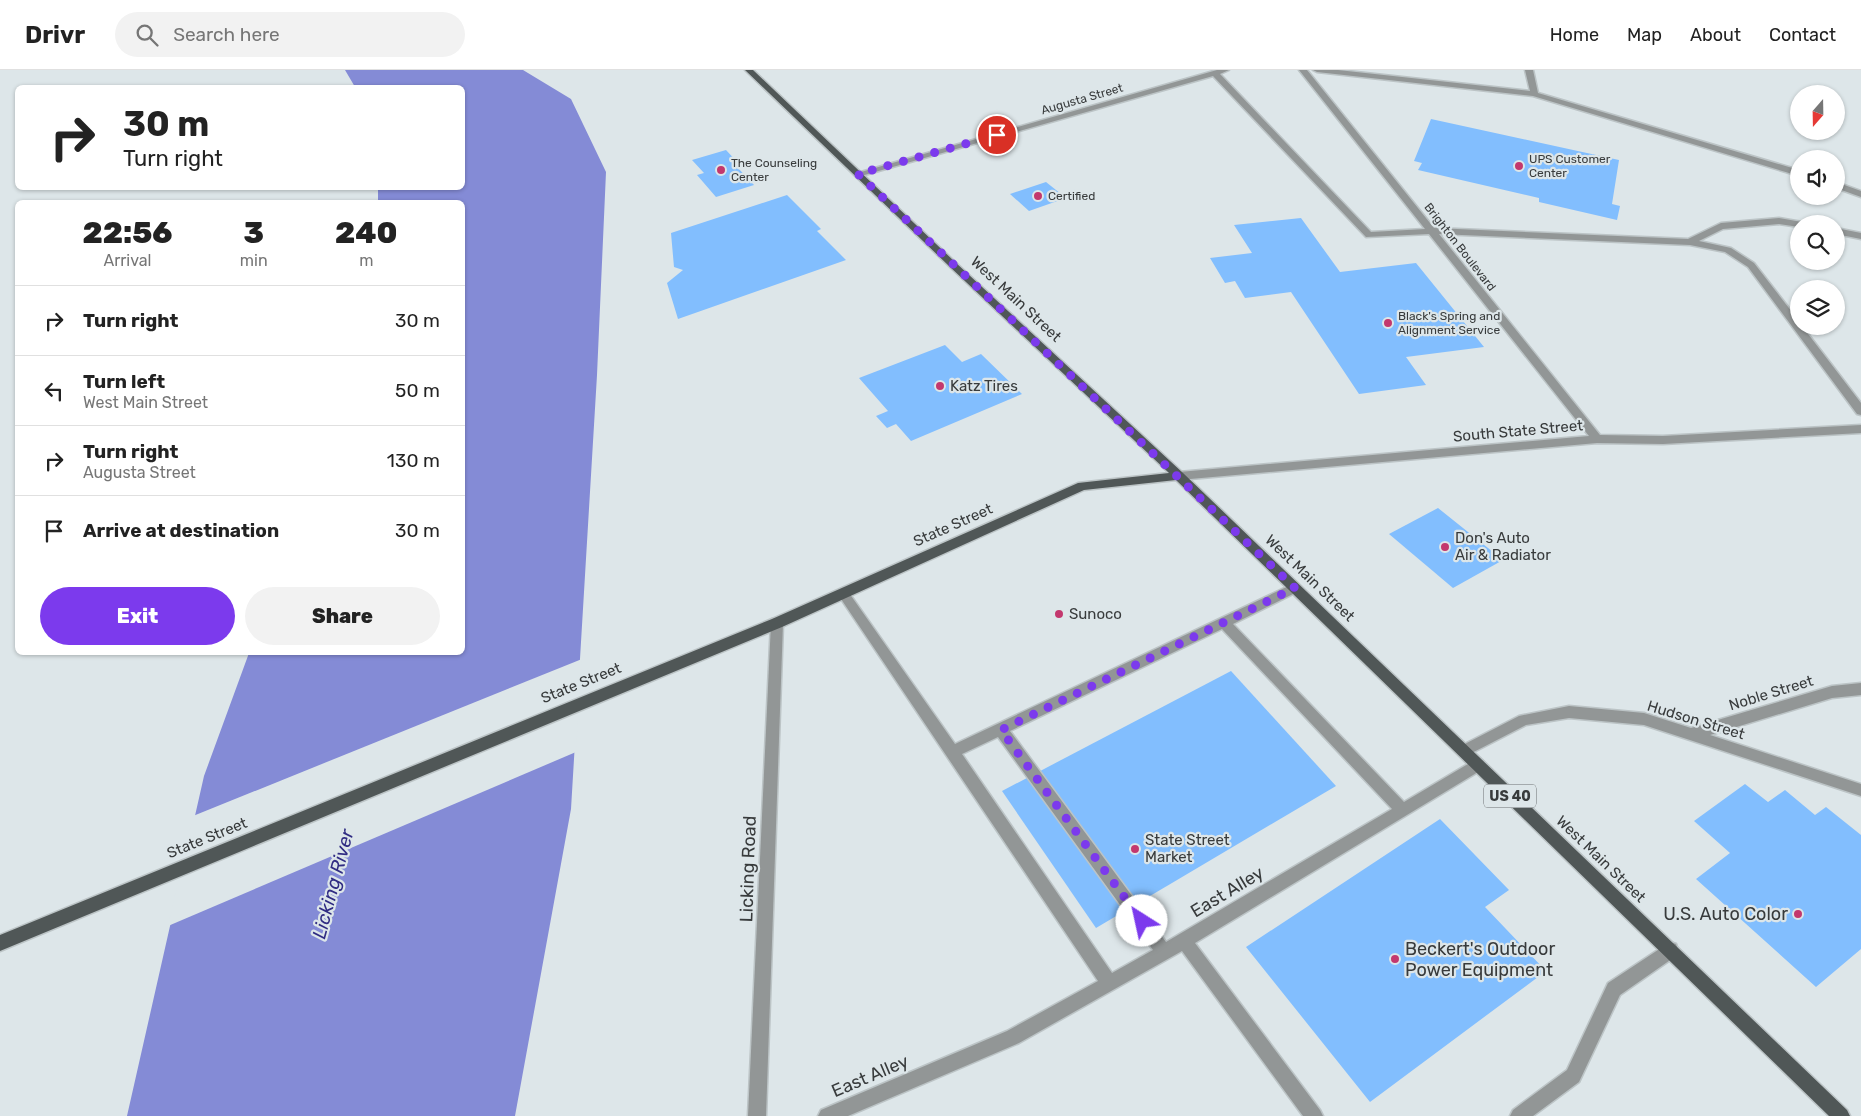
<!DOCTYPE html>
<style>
:root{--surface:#fff;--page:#f2f2f2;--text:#222;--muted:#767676;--line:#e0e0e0;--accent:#7c3aed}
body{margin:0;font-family:Rubik,sans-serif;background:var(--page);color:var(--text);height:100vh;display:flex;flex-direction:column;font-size:19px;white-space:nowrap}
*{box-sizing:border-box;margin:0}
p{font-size:16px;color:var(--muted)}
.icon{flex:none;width:28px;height:28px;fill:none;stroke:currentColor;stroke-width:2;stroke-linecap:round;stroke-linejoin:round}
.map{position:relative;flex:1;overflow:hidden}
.drawer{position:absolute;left:15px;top:130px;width:450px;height:455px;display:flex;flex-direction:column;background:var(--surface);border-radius:8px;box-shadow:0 1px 4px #0004}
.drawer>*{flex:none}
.guide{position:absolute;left:15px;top:15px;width:450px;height:105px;border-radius:8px;box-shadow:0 1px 4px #0004;background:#fff;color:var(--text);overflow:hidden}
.needle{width:32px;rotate:200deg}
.tools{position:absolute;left:1790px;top:15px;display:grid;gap:10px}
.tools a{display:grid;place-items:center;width:55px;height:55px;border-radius:50%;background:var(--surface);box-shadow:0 1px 4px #0004;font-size:25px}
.pin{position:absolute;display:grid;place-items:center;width:42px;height:42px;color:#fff;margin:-21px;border:2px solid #fff;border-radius:50%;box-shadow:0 1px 5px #0007}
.me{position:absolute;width:55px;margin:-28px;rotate:325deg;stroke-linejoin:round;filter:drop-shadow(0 0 4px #0008)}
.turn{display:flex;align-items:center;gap:18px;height:105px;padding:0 25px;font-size:22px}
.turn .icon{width:65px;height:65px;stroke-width:2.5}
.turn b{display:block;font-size:35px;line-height:42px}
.eta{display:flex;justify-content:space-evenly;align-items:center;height:85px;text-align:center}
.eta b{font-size:30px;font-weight:800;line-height:35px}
.button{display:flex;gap:10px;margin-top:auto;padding:10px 25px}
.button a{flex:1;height:58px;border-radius:30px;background:var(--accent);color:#fff;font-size:20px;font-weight:800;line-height:58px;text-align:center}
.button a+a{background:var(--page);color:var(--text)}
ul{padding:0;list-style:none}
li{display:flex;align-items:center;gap:15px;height:70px;padding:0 25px;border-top:1px solid var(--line)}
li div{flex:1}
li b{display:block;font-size:19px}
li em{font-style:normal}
header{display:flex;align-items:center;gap:30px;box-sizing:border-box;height:70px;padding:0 25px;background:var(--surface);border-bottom:1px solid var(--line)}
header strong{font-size:24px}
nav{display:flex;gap:28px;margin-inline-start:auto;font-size:18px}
.search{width:350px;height:45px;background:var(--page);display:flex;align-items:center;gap:12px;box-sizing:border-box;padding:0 18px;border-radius:28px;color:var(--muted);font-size:19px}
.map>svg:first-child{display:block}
.water{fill:#848bd6}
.pier{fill:#dde6e9}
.building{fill:#82befe}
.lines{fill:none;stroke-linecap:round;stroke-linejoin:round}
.minor-casing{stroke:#bcc4c6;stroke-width:3}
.major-casing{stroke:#bcc4c6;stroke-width:3}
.minor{fill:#929696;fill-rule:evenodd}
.major{fill:#505757;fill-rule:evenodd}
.route{stroke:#7c3aed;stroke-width:9;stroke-dasharray:0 16.2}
.poi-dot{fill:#c3386e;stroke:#dde6e9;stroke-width:2}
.labels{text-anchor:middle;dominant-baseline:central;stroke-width:4.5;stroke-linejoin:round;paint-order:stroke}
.far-street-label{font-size:12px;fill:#383b3c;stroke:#dde6e9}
.far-poi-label{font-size:12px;fill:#383b3c;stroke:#dde6e9;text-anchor:start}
.shield{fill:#dde6e9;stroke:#6a6e70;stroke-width:1}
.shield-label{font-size:14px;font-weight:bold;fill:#383b3c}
.street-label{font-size:15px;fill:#383b3c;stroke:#dde6e9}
.poi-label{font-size:15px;fill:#383b3c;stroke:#dde6e9;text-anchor:start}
.near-street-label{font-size:18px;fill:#383b3c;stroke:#dde6e9}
.near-poi-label{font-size:18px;fill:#383b3c;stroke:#dde6e9;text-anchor:end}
.near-water-label{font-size:19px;font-style:italic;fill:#302c83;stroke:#dde6e9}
</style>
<header>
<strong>Drivr</strong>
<div class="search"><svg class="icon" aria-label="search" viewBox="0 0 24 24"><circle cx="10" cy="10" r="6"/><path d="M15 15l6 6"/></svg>Search here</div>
<nav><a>Home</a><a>Map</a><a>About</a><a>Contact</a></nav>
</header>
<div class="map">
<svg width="1861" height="1046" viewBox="0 0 1861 1046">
<rect width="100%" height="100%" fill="#dde6e9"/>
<polygon class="water" points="345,0 523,0 571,29 606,102 597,305 571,739 515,1046 127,1046 204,706 249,583 462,582 462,132 378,132 378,118 462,118 462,18 355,17"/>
<polygon class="pier" points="582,589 576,682 168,856 193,746"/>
<g class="building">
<polygon points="1431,49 1619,90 1612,134 1620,136 1617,150 1539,132 1539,128 1418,100 1422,93 1414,91"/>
<polygon points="726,80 740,95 737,97 754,115 716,127 697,105 704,103 692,90"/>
<polygon points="1046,112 1066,128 1029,141 1010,124"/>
<polygon points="787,125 821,159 817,161 846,190 678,249 667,213 683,200 674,197 671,163"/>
<polygon points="1301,148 1340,202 1416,193 1484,277 1406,287 1426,315 1359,324 1291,222 1245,228 1235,211 1225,213 1210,188 1252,183 1234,155"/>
<polygon points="945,275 962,292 981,284 1022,324 911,371 896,354 887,358 876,346 888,341 859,308"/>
<polygon points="1438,438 1503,490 1453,518 1389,464"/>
<polygon points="1231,601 1336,716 1096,858 1002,721"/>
<polygon points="1745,714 1768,732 1785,720 1815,745 1826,737 1861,765 1861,879 1816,917 1696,809 1730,783 1694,751"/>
<polygon points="1440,749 1509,820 1485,837 1546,901 1370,1032 1246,877"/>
</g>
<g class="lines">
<g class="minor-casing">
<g id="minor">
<polygon points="1217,0 1229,0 1220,4 1371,162 1425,159 1299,0 1307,0 1434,158 1688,169 1721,153 1779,148 1802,152 1803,154 1799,154 1799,157 1779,154 1723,159 1699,171 1731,178 1754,193 1799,251 1799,256 1802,256 1861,333 1861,345 1857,344 1748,197 1725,182 1690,175 1439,164 1600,365 1663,366 1861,355 1861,363 1663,374 1597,373 1179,410 1173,406 1179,402 1589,366 1429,164 1366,167 1213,6 861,106 854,104"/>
<polygon points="1313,0 1338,0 1530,21 1525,0 1533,0 1538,23 1799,100 1799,106 1533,26 1317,2"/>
<polygon points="1836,112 1861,121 1861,127 1836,118"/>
<polygon points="1836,158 1861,163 1861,169 1836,164"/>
<path d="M1295 513 1299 515 1301 518 1299 521 1233 554 1404 732 1473 691 1478 689 1483 691 1485 695 1483 699 1195 873 1320 1040 1323 1046H1303L1182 881 1019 973 848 1046H818L821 1040 1007 961 1098 911 839 526 837 523 839 520H847L955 674ZM1222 559 1392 739 1166 872 1010 661ZM998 667 1153 880 1112 903 962 684Z"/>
<polygon points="777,548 782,549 783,553 766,1046 748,1046 771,553 772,549"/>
<polygon points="1861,613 1861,625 1832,628 1710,665 1861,714 1861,726 1644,655 1569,648 1526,655 1464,687 1459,685 1457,681 1459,677 1519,646 1569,636 1644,643 1691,658 1832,616"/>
<polygon points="1670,872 1676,874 1678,880 1676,886 1620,925 1579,1012 1533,1046 1510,1046 1513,1040 1567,1000 1608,913"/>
</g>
</g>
<g class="major-casing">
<polygon id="major" points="745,0 753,0 955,192 1183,403 1847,1040 1850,1046 1829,1046 1176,410 1084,420 782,557 0,881 0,865 772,549 1078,413 1169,403 949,196"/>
</g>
<use href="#minor" class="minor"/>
<use href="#major" class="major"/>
</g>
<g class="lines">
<polyline class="route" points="997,65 858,104 1295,518 1001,660 1142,851"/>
</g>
<g class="poi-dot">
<circle cx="1519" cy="96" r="5"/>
<circle cx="721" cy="100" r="5"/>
<circle cx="1038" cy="126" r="5"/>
<circle cx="1388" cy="253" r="5"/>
<circle cx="940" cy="316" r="5"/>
<circle cx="1445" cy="477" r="5"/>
<circle cx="1059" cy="544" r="5"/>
<circle cx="1135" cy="779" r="5"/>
<circle cx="1798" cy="844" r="5"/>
<circle cx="1395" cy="889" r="5"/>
</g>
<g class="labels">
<g class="far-street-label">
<text transform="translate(1082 29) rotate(-16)">Augusta Street</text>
<text transform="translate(1460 177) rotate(52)">Brighton Boulevard</text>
</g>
<g class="far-poi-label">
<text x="1529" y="89">UPS Customer<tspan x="1529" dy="14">Center</tspan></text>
<text x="731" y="93">The Counseling<tspan x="731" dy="14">Center</tspan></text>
<text x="1048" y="126">Certified</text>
<text x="1398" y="246">Black's Spring and<tspan x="1398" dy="14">Alignment Service</tspan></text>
</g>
<rect class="shield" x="1484" y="714.5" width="52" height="23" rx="4"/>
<g class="shield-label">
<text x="1510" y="726">US 40</text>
</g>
<g class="street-label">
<text transform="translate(1016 229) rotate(43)">West Main Street</text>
<text transform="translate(1518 361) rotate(-5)">South State Street</text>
<text transform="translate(953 455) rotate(-24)">State Street</text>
<text transform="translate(1310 508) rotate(44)">West Main Street</text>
<text transform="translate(581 613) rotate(-22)">State Street</text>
<text transform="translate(1771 623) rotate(-17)">Noble Street</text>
<text transform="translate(1696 650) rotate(17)">Hudson Street</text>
<text transform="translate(207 768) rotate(-22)">State Street</text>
<text transform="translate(1601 789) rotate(44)">West Main Street</text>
</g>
<g class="poi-label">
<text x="950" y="316">Katz Tires</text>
<text x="1455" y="468">Don's Auto<tspan x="1455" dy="17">Air &amp; Radiator</tspan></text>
<text x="1069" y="544">Sunoco</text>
<text x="1145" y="770">State Street<tspan x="1145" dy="17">Market</tspan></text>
</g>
<g class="near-street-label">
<text transform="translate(748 799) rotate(-88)">Licking Road</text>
<text transform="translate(1227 822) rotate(-31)">East Alley</text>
<text transform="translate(870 1006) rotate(-23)">East Alley</text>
</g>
<g class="near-poi-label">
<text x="1788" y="844">U.S. Auto Color</text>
<text x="1405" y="879" text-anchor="start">Beckert's Outdoor<tspan x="1405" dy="21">Power Equipment</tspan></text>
</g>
<g class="near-water-label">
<text transform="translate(333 814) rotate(-75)">Licking River</text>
</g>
</g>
</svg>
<div class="tools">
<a><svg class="needle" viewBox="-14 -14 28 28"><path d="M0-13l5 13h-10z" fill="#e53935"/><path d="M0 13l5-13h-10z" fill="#767676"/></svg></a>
<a><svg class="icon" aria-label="sound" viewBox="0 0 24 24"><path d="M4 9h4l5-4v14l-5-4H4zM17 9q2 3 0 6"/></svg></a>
<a><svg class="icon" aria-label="search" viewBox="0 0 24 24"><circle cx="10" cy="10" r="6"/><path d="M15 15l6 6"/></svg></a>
<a><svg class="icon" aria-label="layers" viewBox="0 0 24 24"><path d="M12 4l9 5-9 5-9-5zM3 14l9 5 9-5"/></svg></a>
</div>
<div class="pin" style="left:997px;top:65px;background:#d93025"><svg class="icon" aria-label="arrive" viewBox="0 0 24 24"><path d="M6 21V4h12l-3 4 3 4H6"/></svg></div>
<svg class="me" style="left:1142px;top:851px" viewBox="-20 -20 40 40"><circle r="19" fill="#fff"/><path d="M0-13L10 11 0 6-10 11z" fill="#7c3aed"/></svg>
<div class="guide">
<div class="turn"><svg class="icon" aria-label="right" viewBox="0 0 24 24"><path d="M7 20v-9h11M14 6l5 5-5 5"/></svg><div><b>30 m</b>Turn right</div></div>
</div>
<section class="drawer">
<div class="eta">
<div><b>22:56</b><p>Arrival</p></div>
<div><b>3</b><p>min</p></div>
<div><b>240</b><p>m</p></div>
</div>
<ul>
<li><svg class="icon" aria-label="right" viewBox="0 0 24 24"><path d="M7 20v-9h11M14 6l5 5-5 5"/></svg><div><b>Turn right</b></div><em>30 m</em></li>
<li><svg class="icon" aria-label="left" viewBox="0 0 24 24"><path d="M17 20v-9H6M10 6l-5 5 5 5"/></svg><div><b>Turn left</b><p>West Main Street</p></div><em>50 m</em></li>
<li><svg class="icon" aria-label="right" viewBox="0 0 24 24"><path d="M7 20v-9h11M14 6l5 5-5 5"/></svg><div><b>Turn right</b><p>Augusta Street</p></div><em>130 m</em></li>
<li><svg class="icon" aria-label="arrive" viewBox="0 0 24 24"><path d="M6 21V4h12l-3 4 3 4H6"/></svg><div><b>Arrive at destination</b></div><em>30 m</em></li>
</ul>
<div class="button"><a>Exit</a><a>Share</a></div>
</section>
</div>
